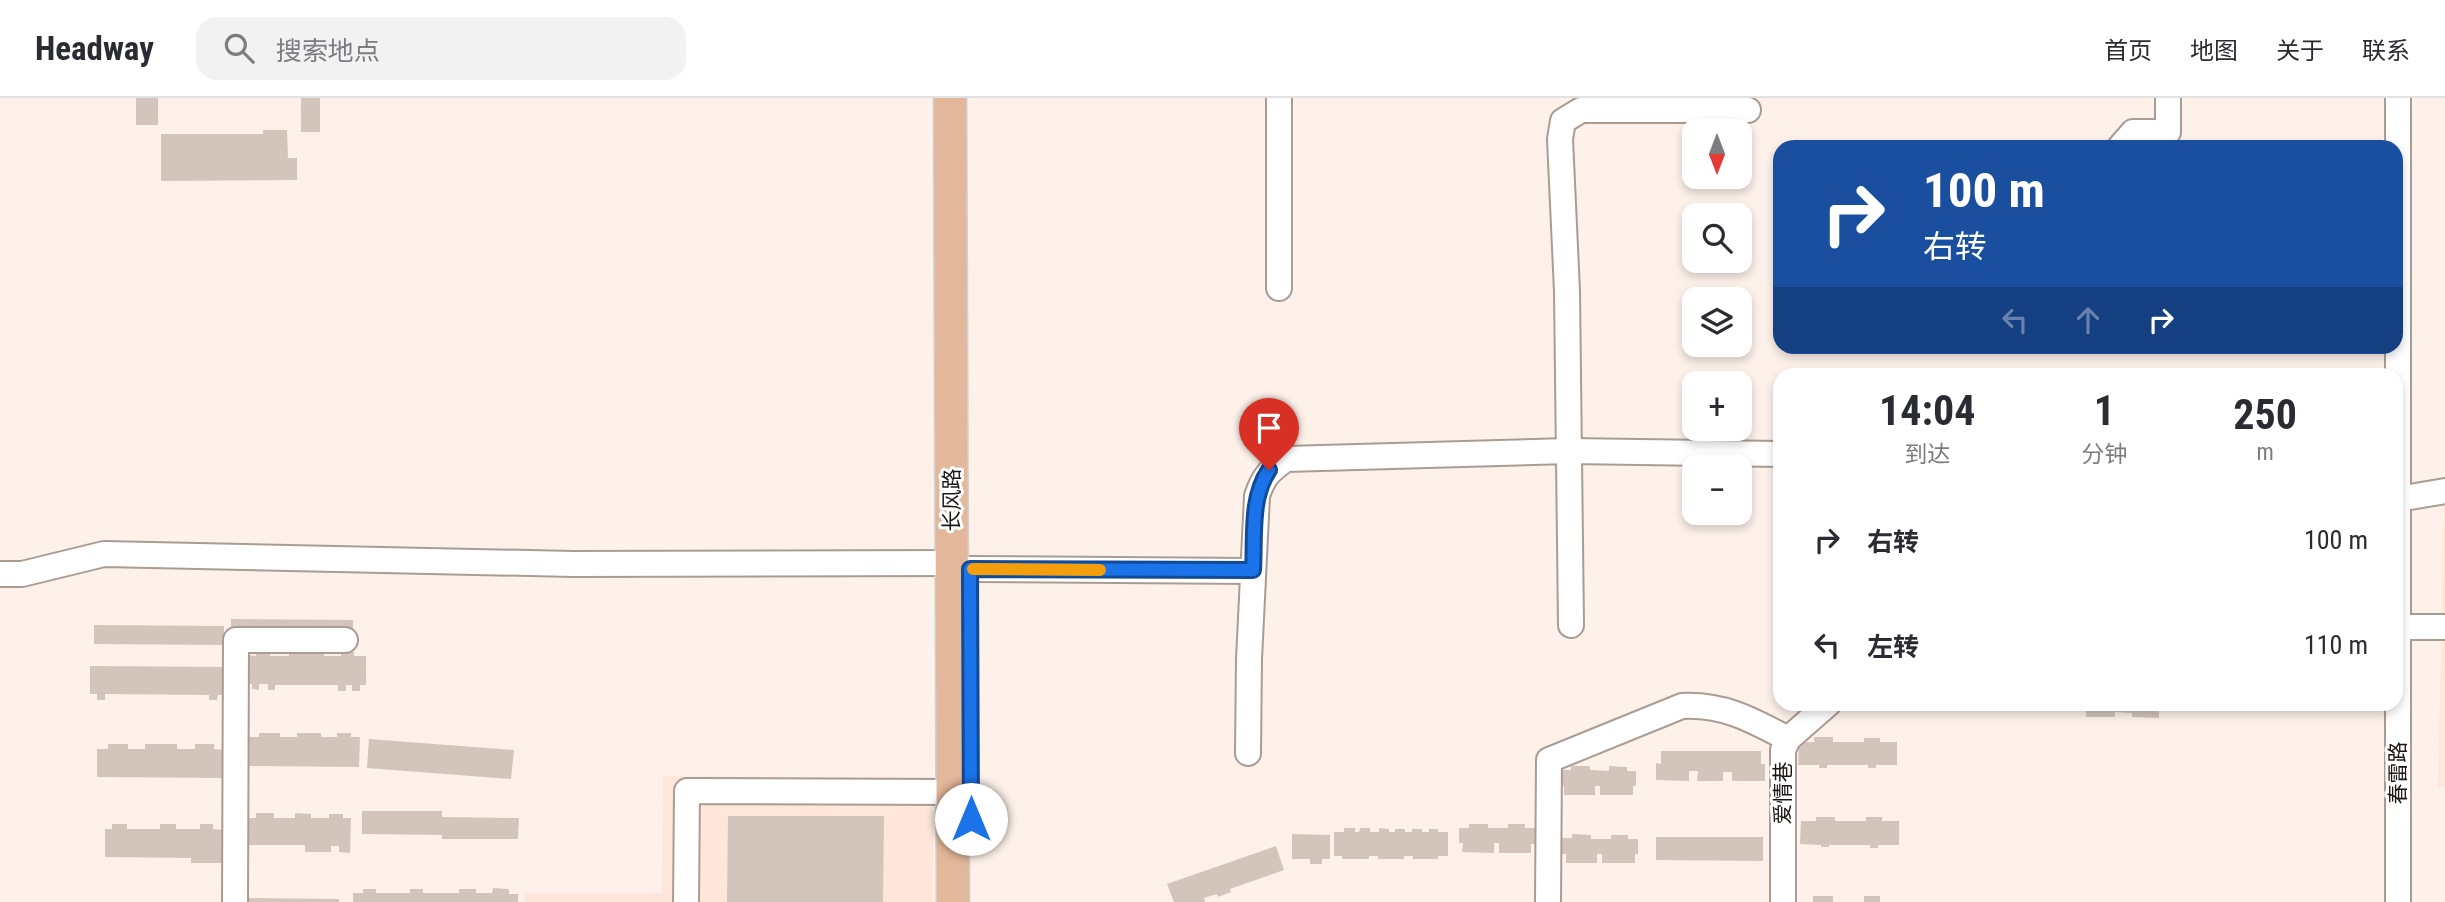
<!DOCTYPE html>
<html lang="zh">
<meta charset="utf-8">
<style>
:root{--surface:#fff;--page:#f2f2f3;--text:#2b2b33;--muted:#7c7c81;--line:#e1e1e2}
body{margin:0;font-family:"Roboto Condensed","Noto Sans SC",sans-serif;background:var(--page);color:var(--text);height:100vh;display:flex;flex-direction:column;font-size:26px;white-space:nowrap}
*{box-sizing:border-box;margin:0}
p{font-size:23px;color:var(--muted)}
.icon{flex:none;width:38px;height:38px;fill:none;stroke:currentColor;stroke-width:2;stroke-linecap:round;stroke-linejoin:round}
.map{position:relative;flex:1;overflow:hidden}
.panel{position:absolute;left:1773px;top:270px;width:630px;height:343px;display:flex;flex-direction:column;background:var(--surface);border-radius:21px;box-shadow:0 4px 10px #0003}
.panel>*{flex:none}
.guide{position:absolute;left:1773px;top:42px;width:630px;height:214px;border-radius:21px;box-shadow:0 4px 10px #0003;background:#1a4fa0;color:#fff;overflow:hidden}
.needle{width:46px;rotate:180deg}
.controls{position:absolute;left:1682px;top:21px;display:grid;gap:14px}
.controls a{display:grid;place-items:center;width:70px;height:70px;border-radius:14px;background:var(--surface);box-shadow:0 4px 10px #0003;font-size:35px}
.pin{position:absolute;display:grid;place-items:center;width:60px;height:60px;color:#fff;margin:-72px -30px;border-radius:50% 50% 50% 0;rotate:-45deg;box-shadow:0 0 7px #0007}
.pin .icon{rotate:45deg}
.me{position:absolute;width:77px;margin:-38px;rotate:0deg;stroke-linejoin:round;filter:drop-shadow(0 0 5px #0008)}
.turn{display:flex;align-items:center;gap:24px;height:147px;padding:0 35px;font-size:32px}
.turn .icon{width:91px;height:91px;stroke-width:2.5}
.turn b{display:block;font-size:49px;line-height:60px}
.lanes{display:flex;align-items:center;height:66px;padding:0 35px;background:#0003;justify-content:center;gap:35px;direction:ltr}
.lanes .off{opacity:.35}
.eta{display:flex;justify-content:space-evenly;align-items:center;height:119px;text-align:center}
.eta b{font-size:42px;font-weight:700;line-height:49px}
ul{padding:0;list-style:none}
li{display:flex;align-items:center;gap:21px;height:105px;padding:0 35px}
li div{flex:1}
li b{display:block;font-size:26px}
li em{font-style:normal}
header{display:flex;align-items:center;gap:42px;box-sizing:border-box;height:98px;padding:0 35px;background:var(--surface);border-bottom:2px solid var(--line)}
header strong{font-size:33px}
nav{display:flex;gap:38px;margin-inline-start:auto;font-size:24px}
.search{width:490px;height:63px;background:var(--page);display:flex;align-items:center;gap:18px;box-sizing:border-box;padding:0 24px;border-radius:21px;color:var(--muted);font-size:26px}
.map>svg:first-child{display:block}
.built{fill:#fee7da}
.building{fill:#d3c5bc}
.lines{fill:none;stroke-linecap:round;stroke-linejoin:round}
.minor-casing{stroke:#a99c93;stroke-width:28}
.major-casing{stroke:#d2d1d0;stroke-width:35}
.minor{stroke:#fff;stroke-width:24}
.major{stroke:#e2b79a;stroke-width:32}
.route-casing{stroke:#114b97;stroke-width:18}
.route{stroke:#1a73e8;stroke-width:12}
.slow{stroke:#f59e0b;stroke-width:12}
.labels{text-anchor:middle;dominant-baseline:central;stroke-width:6;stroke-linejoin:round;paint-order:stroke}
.street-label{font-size:21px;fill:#1c1714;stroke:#fff}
</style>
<header>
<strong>Headway</strong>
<div class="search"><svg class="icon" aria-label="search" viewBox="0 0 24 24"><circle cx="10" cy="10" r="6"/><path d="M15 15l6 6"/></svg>搜索地点</div>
<nav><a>首页</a><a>地图</a><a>关于</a><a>联系</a></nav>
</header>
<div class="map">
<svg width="2445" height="804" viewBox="0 0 2445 804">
<rect width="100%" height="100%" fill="#fdf1ea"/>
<g class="built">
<polygon points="2444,401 2445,401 2445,689 2438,689"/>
<polygon points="663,678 933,680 933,804 525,804 525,795 662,795"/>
</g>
<g class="building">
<rect x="136" y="0" width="22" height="27"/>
<rect x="301" y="0" width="19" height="34"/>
<polygon points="263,32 287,32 288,60 297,60 297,82 161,83 161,36 263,36"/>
<polygon points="231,521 353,522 353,535 231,534"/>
<polygon points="94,527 224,528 224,547 94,546"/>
<polygon points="256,553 270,554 270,558 289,558 289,554 324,554 324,558 341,558 341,554 354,554 354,558 366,558 366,587 360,587 360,593 352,593 352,587 346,587 346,593 338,593 338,587 275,587 275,592 268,592 268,586 259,586 259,592 252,591 252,586 245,586 246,557 256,558"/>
<polygon points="90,568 225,569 225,597 218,597 217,602 209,602 209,597 105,596 105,602 97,602 97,596 90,596"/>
<polygon points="2086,606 2159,606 2159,620 2132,619 2132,615 2115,614 2115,619 2086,619"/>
<polygon points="259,635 280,635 280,639 297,639 297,635 321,635 321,639 337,639 337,635 351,635 351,639 360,639 359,669 249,668 249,639 259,639"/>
<polygon points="1814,639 1833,639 1833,644 1864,644 1864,640 1880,640 1880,644 1897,644 1897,667 1876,667 1876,670 1868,670 1868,667 1827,667 1827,670 1819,670 1819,667 1798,667 1799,644 1814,644"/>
<polygon points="369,641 514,652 511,681 367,670"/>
<polygon points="108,646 128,646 128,651 145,651 145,646 177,646 177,651 195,651 195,646 214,646 214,651 224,652 224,680 97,679 97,651 108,651"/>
<polygon points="1661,653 1761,653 1761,666 1765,666 1765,683 1732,683 1732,674 1723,674 1723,683 1697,683 1698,673 1689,673 1689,683 1656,682 1656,665 1661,666"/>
<polygon points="1571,668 1590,668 1590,672 1609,673 1609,668 1627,669 1627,673 1636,673 1636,688 1633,688 1633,697 1600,697 1600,688 1595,688 1595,697 1564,697 1564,688 1560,688 1560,672 1571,672"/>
<polygon points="362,713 442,713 442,719 519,720 518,741 442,741 442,737 362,736"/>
<polygon points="256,715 274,715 274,720 295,720 295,715 311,716 311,720 329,720 329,716 343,716 343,720 351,720 350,755 339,754 339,748 331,748 331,754 305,754 305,747 246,747 246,720 256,720"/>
<polygon points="728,718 884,718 883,804 727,804"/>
<polygon points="1816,719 1835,719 1835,723 1866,723 1866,719 1882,719 1882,723 1899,723 1899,747 1878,747 1878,750 1870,750 1870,747 1829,747 1829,749 1821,749 1821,747 1800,746 1801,723 1816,723"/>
<polygon points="112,726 127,726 127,731 160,731 160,726 176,726 176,731 200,731 200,726 213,726 213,731 223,732 223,765 191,765 191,760 105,759 105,731 112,731"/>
<polygon points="1469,726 1488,726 1488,730 1508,730 1508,726 1525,726 1525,730 1535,730 1535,746 1531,746 1531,755 1499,755 1499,745 1494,745 1494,755 1462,754 1463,745 1459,745 1459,730 1469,730"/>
<polygon points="1344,730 1355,730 1355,734 1359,734 1360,730 1370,730 1370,734 1379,734 1379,730 1389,731 1389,734 1395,734 1395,731 1405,731 1405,734 1412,734 1412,731 1422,731 1422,734 1429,734 1429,731 1438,731 1438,734 1448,734 1448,758 1438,758 1438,761 1413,761 1413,758 1404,758 1404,761 1378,761 1378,758 1369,758 1369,761 1342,761 1342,758 1334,758 1334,734 1344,734"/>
<polygon points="1292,736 1330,737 1330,761 1322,761 1322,766 1310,766 1310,761 1292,761"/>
<polygon points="1572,736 1591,737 1591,741 1611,741 1611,737 1628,737 1628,741 1638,741 1638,756 1635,756 1635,765 1602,765 1602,756 1597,756 1597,765 1566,765 1566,756 1562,756 1562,740 1572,740"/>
<polygon points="1656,739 1763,739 1763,763 1656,762"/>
<polygon points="1276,748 1284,772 1230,791 1231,794 1218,799 1217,796 1204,800 1205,804 1174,804 1167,786"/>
<polygon points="493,790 509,791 509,796 518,796 518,804 353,804 353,795 363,795 363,791 376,791 376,795 410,795 410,791 423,791 423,795 459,795 459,791 476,791 476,795 492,795"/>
<rect x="1813" y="798" width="20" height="6"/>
<rect x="1864" y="798" width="16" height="6"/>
<polygon points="244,800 339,801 339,804 244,804"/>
</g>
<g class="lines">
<g class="minor-casing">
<g id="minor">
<polyline points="2398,0 2398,804"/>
<polyline points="2120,49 2133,34 2168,34 2168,0"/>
<polyline points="1279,190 1279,0"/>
<polyline points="2398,401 2445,393"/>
<polyline points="970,471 1253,473"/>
<polyline points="0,476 22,476 104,456 573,466 952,465"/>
<polyline points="1571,527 1567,193 1560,41 1563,23 1581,12 1748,12"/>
<polyline points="2398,529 2445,529"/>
<path d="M1248 655 1249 561 1257 398C1263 379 1270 372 1286 361L1569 353 1780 356"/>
<polyline points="235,804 236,542 345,542"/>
<polyline points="686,804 687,693 953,694"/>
<path d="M1548 804 1549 662 1682 608C1724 606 1752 622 1788 641"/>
<polyline points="1783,804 1783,652 1788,641 1828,606"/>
</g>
</g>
<g class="major-casing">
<polyline id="major" points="950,0 953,804"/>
</g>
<use href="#minor" class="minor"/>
<use href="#major" class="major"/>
</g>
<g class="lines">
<g class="route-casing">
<path id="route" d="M971 721 970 471 1253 472C1255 439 1250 400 1269 372"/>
</g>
<use href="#route" class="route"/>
<polyline class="slow" points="973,471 1100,472"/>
</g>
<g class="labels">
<g class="street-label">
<text transform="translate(952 402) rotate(-90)">长风路</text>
<text transform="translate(2398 675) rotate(-90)">春雷路</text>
<text transform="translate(1783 695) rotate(-90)">爱情巷</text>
</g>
</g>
</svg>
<div class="controls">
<a><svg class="needle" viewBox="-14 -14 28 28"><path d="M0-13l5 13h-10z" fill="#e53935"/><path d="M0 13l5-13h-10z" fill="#7c7c81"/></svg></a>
<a><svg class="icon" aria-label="search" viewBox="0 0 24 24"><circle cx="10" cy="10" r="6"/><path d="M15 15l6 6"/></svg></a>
<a><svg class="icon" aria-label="layers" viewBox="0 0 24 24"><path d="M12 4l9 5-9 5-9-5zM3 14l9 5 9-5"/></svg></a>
<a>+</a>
<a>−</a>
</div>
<div class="pin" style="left:1269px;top:372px;background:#d93025"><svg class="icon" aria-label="arrive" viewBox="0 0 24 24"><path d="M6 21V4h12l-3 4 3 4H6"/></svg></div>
<svg class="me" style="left:971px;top:721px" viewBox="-20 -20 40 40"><circle r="19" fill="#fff"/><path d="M0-13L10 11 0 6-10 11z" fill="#1a73e8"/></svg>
<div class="guide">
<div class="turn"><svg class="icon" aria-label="right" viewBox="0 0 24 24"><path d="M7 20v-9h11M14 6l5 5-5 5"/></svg><div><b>100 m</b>右转</div></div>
<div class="lanes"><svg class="icon off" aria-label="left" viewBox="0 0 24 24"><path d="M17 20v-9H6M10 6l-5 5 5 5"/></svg><svg class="icon off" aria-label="ahead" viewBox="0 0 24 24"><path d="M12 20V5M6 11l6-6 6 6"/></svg><svg class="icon" aria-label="right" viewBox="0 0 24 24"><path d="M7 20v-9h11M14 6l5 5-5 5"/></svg></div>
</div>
<section class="panel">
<div class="eta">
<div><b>14:04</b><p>到达</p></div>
<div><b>1</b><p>分钟</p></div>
<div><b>250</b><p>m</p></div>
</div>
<ul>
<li><svg class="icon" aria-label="right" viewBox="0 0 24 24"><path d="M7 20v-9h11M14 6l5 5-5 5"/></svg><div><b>右转</b></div><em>100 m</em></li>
<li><svg class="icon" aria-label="left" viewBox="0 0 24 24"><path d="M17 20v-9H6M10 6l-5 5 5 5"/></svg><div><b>左转</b></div><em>110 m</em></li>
</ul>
</section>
</div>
